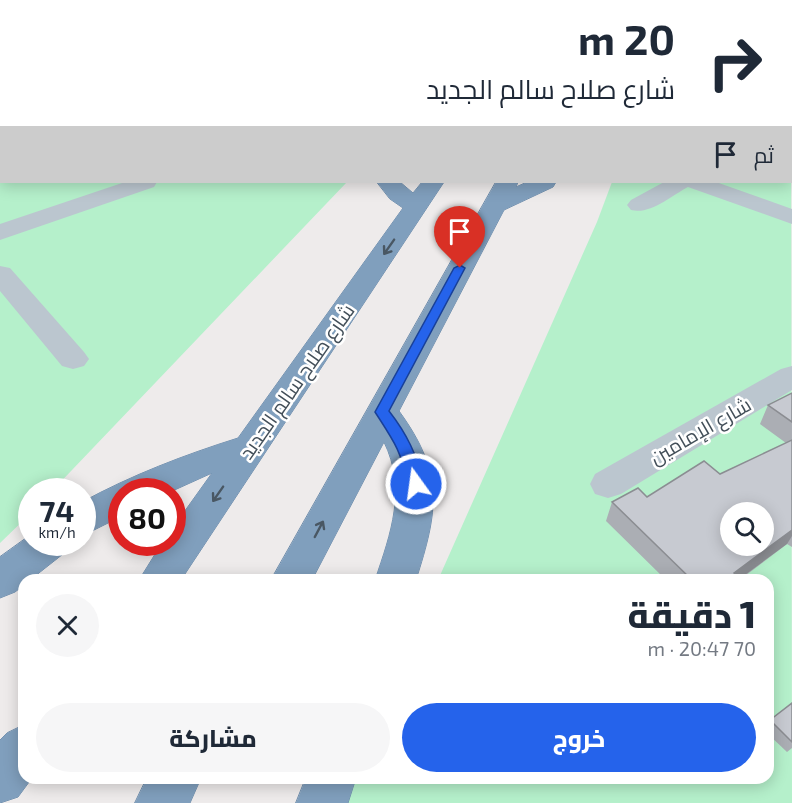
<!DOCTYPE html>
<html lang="ar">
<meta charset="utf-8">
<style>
:root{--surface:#fff;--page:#f6f6f7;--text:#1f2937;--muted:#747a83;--accent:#2563eb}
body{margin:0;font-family:"Exo 2",Cairo,sans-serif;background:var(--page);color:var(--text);direction:rtl;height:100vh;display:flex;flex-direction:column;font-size:22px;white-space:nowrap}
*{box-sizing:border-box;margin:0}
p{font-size:20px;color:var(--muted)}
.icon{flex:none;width:33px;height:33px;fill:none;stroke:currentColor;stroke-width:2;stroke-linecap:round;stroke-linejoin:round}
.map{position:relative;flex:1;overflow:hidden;direction:ltr}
.sheet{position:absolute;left:18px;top:574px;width:756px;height:210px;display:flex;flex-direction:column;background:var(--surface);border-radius:18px;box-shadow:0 3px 15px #0003;direction:rtl}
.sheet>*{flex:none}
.top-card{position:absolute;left:0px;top:0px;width:792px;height:183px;box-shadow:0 3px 15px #0003;direction:rtl;background:#fff;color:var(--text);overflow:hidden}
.controls{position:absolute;left:720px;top:502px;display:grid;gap:12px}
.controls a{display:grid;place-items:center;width:54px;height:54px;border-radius:50%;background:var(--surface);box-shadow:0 3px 15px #0003;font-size:30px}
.speed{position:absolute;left:18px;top:478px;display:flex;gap:12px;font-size:30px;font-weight:700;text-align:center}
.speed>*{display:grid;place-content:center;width:78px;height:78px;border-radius:50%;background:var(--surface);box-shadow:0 3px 15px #0003;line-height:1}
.speed small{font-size:15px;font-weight:400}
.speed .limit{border:9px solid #d22;background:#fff;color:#111}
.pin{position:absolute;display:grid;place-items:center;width:51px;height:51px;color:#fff;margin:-62px -26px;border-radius:50% 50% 50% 0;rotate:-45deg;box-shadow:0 0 6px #0007}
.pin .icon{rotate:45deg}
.me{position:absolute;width:66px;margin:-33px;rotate:346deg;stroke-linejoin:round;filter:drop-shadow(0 0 4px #0008)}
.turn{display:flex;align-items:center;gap:21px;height:126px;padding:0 18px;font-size:27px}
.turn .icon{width:78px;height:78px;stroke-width:2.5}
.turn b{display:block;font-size:42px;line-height:51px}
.then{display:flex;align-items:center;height:57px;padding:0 18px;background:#0003;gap:12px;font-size:22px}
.round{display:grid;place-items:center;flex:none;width:63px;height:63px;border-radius:32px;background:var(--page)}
.summary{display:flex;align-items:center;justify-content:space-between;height:102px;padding:0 18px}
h1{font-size:36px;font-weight:800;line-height:45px}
.action{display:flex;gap:12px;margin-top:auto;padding:12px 18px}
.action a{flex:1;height:69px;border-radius:36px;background:var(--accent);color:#fff;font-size:24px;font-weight:800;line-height:69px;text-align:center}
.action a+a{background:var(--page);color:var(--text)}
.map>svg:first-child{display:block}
.green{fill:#b5f0cb;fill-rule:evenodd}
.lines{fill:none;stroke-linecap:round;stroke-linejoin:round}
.highway-casing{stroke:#6b8aa9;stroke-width:1}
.minor{fill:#bbc6cf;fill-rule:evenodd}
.highway{fill:#809fbd;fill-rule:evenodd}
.wall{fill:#abaeb4}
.shaded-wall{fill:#8b8d92}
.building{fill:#c7cad1;stroke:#8b8d92;stroke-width:1.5;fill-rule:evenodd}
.oneway{stroke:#495763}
.route{fill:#2563eb;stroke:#184099;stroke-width:1.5}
.labels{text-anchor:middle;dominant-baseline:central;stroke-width:5;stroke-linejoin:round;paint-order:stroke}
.street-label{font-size:20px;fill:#434f59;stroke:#fff}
</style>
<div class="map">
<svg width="792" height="803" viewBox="0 0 792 803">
<rect width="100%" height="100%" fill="#eeebeb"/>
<g class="green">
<polygon points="0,0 455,0 2,2 2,182 347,182 51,492 32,492 31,513 0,543"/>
<path d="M791 13 792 803H340L350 779 768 778V580H438L597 222 612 182H790ZM730 513H764V546H730Z"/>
</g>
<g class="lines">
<g class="highway-casing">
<g id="highway">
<polygon points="463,0 477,0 462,2"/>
<polygon points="546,0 560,0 545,2"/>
<polygon points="602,0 626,0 627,2 603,2"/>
<polygon points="749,0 767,0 768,2 750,2"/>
<path d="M377 182H400L413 193 422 182H444L181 580H139L162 543H172V529L212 473 170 492H122V516L82 536V502C132 475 184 455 238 438L403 208 390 199Z"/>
<path d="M496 182H518L516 187 527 182H556L553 187 504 210 399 411C445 474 438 511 416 580H375C391 533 407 489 384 442L312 580H271Z"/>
<polygon points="32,534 32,543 69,543 63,554 30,580 24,580 24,585 15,592 0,598 0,557"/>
<polygon points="24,725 24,778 32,778 18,797 0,803 0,740 7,733"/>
<polygon points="147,778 201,778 190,803 135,803"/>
<polygon points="306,778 356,778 348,803 296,803"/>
</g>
</g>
<g class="minor">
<polygon points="134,0 154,0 133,2"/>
<polygon points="202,0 218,0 219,2 203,2"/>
<polygon points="724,0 750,0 751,2 725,2"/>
<rect x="790" y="22" width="2" height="10"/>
<polygon points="2,25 2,35 0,36 0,26"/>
<polygon points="0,86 2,87 2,99 0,98"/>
<rect x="790" y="116" width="2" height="12"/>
<polygon points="125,182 157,182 154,187 0,240 0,224"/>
<path d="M664 182H716L792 209V224L688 187C671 196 650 215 631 210L627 205 631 200Z"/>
<polygon points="0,266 10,268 84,352 89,359 84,366 73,369 62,366 0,291"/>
<polygon points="792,366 792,390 621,494 608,498 595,494 590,484 595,474 781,369"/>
</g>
<use href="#highway" class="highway"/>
</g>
<g class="wall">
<polygon points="792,393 792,547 787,544 741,579 743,580 666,580 606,521 612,502 647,497 720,474 786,443 760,424 768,405"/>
<polygon points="792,703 792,748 787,752 768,734 768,723 770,720"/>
</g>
<polygon class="shaded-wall" points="792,530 792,536 787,544 738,580 734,573"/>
<g class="building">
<polygon points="792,393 792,422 768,405"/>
<path d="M792 440V530L734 573 743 580H692L612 502 638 488 647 497 704 461 720 474ZM730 513H764V546H730Z"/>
<polygon points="792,703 792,742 770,720"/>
</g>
<defs><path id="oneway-shaft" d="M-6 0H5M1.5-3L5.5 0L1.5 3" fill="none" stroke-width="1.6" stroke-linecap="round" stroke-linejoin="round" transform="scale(1.5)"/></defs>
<g class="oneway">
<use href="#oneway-shaft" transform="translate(389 247) rotate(125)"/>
<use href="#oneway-shaft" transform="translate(218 494) rotate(125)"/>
<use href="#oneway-shaft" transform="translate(319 529) rotate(-62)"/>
</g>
<path class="route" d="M460 265 465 268 389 411C407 434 417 455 424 484L416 490 408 484C401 450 393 440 375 412L454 268Z"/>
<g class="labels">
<g class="street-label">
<text transform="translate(296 381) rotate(-55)">شارع صلاح سالم الجديد</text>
<text transform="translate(700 430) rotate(-30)">شارع الإمامين</text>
</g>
</g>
</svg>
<div class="controls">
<a><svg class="icon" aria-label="search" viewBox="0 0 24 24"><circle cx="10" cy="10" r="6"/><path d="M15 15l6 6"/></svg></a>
</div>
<div class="speed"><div>74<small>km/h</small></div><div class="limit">80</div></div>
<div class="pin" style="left:460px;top:268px;background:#d93025"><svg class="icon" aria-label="arrive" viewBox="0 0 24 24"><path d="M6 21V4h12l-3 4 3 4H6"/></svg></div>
<svg class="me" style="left:416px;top:484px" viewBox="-20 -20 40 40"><circle r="17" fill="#2563eb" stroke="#fff" stroke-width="3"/><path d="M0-11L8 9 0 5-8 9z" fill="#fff"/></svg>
<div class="top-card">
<div class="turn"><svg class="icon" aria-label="right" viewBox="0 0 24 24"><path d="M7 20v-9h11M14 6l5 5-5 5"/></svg><div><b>20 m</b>شارع صلاح سالم الجديد</div></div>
<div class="then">ثم<svg class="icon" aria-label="arrive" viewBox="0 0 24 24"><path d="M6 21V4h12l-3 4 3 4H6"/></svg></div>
</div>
<section class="sheet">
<div class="summary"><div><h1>1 دقيقة</h1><p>70 m · 20:47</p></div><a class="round"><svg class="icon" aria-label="close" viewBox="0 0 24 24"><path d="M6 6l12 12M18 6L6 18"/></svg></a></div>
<div class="action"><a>خروج</a><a>مشاركة</a></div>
</section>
</div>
